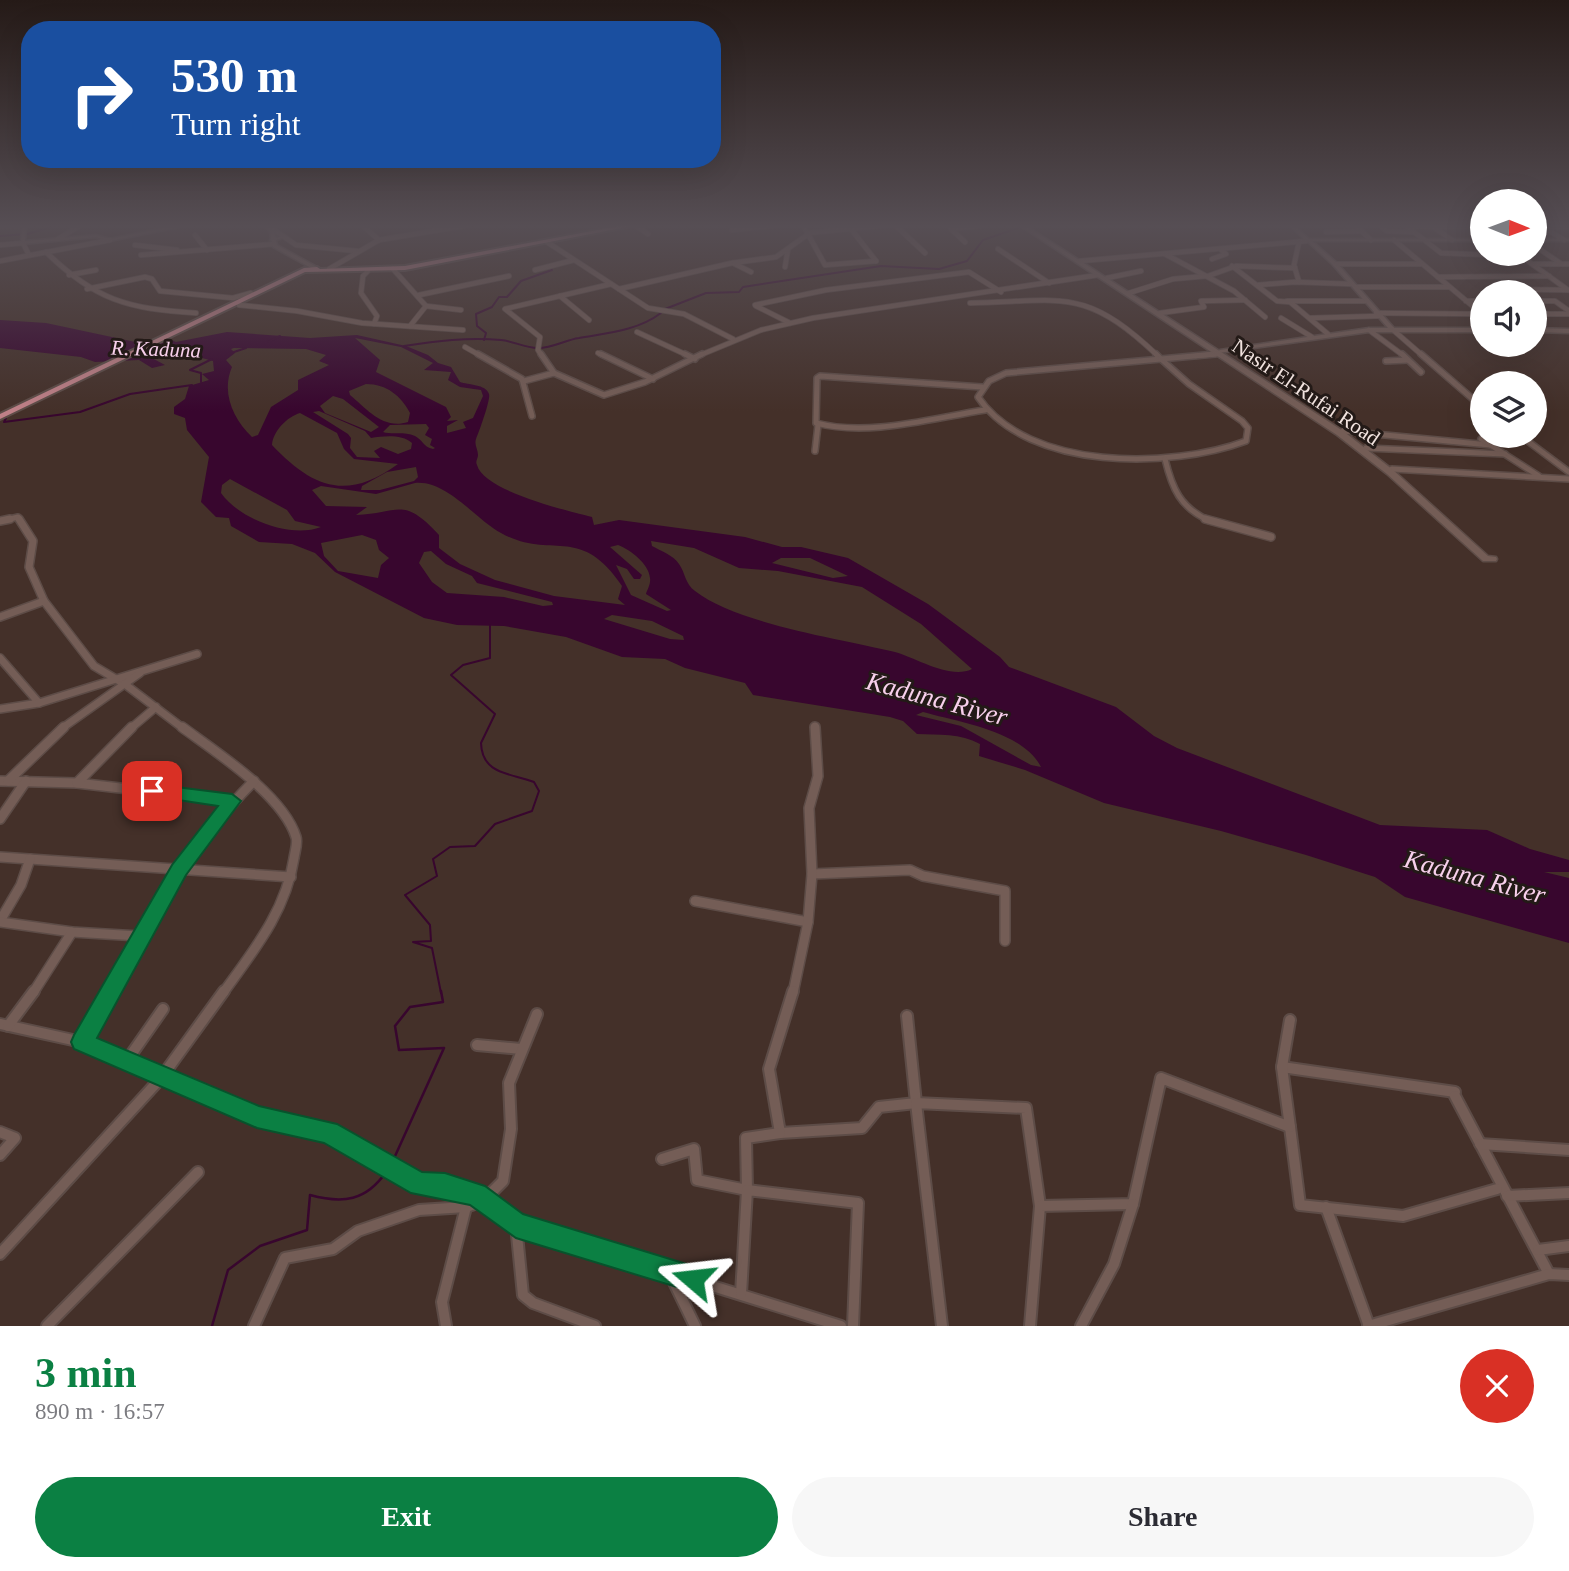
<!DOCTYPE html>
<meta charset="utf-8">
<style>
:root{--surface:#fff;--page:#f7f7f7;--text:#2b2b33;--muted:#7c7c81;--accent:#0b8043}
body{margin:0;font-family:"Times New Roman",serif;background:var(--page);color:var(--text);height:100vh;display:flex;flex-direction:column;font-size:26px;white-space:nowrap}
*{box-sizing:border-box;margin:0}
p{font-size:23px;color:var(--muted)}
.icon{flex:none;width:38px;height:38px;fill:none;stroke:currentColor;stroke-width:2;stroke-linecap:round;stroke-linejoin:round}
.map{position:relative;height:1326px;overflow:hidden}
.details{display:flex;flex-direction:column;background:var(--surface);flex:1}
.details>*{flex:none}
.top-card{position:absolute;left:21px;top:21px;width:700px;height:147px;border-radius:28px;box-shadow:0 7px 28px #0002;background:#1a4fa0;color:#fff;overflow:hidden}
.needle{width:46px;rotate:91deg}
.buttons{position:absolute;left:1470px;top:189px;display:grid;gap:14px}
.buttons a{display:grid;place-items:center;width:77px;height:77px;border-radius:50%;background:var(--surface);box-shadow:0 7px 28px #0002;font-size:35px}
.pin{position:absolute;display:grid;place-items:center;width:60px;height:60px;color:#fff;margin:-30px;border-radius:14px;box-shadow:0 4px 10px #0006}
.me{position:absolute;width:77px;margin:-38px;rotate:287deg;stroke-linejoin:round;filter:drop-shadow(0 0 5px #0008)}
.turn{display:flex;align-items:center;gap:24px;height:147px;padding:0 35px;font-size:32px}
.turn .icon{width:91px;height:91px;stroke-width:2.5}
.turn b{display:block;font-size:49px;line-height:60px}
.round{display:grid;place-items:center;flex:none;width:74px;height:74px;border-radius:37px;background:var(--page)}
.head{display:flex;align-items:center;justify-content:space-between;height:119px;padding:0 35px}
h1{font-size:42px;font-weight:800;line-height:52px;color:var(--accent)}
.button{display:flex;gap:14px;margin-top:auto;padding:14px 35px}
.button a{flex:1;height:80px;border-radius:42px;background:var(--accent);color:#fff;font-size:28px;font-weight:800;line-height:80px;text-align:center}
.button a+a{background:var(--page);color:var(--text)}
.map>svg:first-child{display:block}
.water{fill:#38062e;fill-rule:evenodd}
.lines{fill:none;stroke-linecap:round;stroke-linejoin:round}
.stream-far1{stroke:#38062e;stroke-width:2}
.stream{stroke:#38062e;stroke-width:2.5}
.minor-far4-casing{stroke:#5d4c47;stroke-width:6}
.minor-far3-casing{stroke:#5d4c47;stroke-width:8}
.minor-far2-casing{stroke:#5d4c47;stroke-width:10}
.minor-far1-casing{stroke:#5d4c47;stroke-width:12}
.minor-casing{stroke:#5d4c47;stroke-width:14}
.tertiary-casing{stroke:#5d4c47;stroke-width:3}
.secondary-casing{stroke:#5d4c47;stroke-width:3}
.primary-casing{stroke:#5d4c47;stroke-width:4}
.minor-far4{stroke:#745d56;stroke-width:4.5}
.minor-far3{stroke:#745d56;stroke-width:5}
.minor-far2{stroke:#745d56;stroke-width:7}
.minor-far1{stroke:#745d56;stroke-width:9}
.minor{stroke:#745d56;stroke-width:10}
.tertiary{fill:#745d56;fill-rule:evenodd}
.secondary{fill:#745d56;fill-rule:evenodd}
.primary{fill:#bf8087;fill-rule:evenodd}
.route{fill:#0b8043;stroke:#07532c;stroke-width:2}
.labels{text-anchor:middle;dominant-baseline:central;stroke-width:6;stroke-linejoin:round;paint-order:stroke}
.far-water-label{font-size:21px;font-style:italic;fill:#f8d0ec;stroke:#231a17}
.far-street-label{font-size:21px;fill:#f1e3df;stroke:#231a17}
.water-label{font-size:26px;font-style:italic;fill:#f8d0ec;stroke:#231a17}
</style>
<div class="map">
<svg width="1569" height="1326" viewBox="0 0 1569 1326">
<rect width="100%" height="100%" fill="#443029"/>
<path class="water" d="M0 320 46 323 140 343 167 338 176 342 227 332 310 338 357 335 406 346 428 355 438 363 451 367 460 382C468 385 486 384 489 394 491 399 479 432 476 439 474 445 478 449 478 455 478 459 475 461 477 465 484 491 565 510 588 516L592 517 594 525 619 520 745 537 782 547H801L848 558 928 604 1000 657 1009 667 1116 707 1154 736 1177 748 1380 825 1487 830 1530 849 1569 860V872H1544L1569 878V943L1405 897 1375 877 1306 855 1221 831 1104 803 1025 770 979 756 980 744C960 733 939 735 917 734L903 721 890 717 753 695 745 683 685 668 665 659 622 657 566 637 504 626 457 625 424 618 335 572 315 553 292 544 259 542 231 526 229 518 216 517 201 502 209 457 187 430 185 418 174 414V407L185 399 189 386 209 380 202 374 214 371 213 361C196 356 169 350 152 358L165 365 152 368 139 360 95 362 81 357 0 348ZM355 338 401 347 433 363 424 370 451 372 448 380 460 387 481 390 483 396 473 418 463 422 466 428 447 433V426L458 420 447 421 451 417 446 407 376 372 380 360ZM234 348 306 349 326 355 319 361 329 365 298 380V390L271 407 258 435 252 437C233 419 221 392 232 367L226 360 235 353 231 349ZM366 384C387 384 401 396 410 413L408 422C383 430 367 409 350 395L349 391ZM333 396 343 399 379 427 371 432 325 413 320 406ZM319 411 365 431 371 438C384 436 402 434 412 443L411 449 398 454 381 447 374 451 380 458 357 457 350 448 351 438 348 434 313 412ZM300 413 337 433 344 449 354 459 398 464C346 502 312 487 272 445 273 431 287 417 300 413ZM426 424 429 428 425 435 432 439 430 445 435 448 433 449C423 447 423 440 415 436 404 431 392 435 383 432L390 425ZM416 467 418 477 414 481 380 490H361L362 486 387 472ZM230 479 287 510 295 521 321 527C291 539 239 519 221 493L222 485ZM415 483C447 480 475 519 501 533 551 561 580 523 622 586L618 599 625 605 554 596 495 580 460 564 439 548V535C402 495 399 514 356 515L367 507 326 506 312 490 321 486 376 494ZM362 535 376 540 379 550 389 558 381 565 378 578 338 571 324 556 321 543ZM651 541 694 548 739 568 778 571 862 587 921 624 972 669C950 680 917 658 895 652 842 639 737 624 695 591 685 584 685 572 679 564 673 555 661 551 652 546ZM618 545C631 550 649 564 650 578 651 584 647 590 646 594L671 610 667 611 631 595 616 565 627 569 634 579H640L642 575 610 547ZM431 551 446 564 472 576 477 583 552 602 553 605 543 606 504 597 447 593 432 582 419 563 424 552ZM781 558H810L848 576 833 578 772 563ZM612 615 652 621 683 636 684 640 670 639 604 619ZM923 712C958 722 1023 731 1041 767L1031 765 961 726 916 715Z"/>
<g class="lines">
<g class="stream-far1">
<polyline points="0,236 27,234 58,225"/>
<polyline points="665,309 706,293 739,292 743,287 881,266 939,269 967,261 983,240 1021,227"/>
<polyline points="484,340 486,333 477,326 476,314 492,307 499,297 507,297 521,281 552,270"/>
<polyline points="268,342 280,336"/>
<path d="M404 346C436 341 468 337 501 340 514 341 524 348 538 348 553 348 565 340 579 338 607 333 637 331 661 313"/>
<polyline points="234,352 246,348"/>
<polyline points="201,382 201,373 190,370 212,359"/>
<polyline points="6,418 4,422 80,412 130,394 192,385"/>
<path d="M441 993 432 948 413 942 431 941 430 925 405 895 437 876 433 859 450 847 475 846 495 824 532 811 539 791 534 782C511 773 482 775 481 743L495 714 451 675 463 665 490 658V625"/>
</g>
<g class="stream">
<polyline points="391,1165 444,1048 399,1050 395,1026 410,1007 443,1002 441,991"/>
<path d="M212 1326 228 1270 260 1246 307 1230 310 1195C343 1204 366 1201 386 1172"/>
</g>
<g class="minor-far4-casing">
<g id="minor-far4">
<polyline points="267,225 296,245 357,251"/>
<polyline points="362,225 379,240"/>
<polyline points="635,225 648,234"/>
<polyline points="803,225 825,265 876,261"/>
<polyline points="895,225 925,253"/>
<polyline points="1355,225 1371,240"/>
<polyline points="1379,225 1387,231 1413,232"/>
<polyline points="1405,225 1441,253 1491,255"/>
<polyline points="1408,226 1482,227"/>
<polyline points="1432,226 1452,240"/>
<polyline points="1535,227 1569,227"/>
<polyline points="1543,227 1564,240"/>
<polyline points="851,229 876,261"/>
<polyline points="951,229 985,225"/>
<polyline points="951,229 965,242"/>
<polyline points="732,230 778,225"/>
<polyline points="1326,232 1361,231"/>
<polyline points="807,233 886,225"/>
<polyline points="195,235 207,250"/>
<polyline points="58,239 81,225"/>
<polyline points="1394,240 1482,314"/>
<polyline points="547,242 648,308 684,314 733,339"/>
<polyline points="1299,242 1294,265 1299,282"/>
<polyline points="0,245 23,243 29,255"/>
<polyline points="135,245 177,250"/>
<polyline points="1535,246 1560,263"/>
<polyline points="998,249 1049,283"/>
<path d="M46 252C95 300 128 309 196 313"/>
<polyline points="1165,254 1234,291 1265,317"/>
<polyline points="1518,254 1568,290"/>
<polyline points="141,255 274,244"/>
<polyline points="1212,259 1226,254 1220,249"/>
<polyline points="0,261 110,240"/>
<polyline points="1080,261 1306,241"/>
<polyline points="733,263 751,272"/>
<polyline points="1335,264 1421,264"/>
<polyline points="1534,264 1569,264"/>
<polyline points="1232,266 1277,301 1290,302 1328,334"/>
<polyline points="785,267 788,249"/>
<polyline points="329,269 379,240 469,225"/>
<polyline points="393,269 426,306 410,326"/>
<polyline points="535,270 574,260"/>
<polyline points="368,271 363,276 361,293 377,316 374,324"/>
<polyline points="69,275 96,270"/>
<polyline points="1208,276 1236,266 1295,268"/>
<polyline points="1438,277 1549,276"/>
<polyline points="1107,278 1141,271"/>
<polyline points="1258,285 1295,282 1352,284"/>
<polyline points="1356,287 1449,287"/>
<polyline points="87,289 145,277 152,279 160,291 233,298 251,293"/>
<polyline points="619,289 732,263 776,257 807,235"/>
<polyline points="1490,289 1568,290"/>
<polyline points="1129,293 1173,279 1206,276"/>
<polyline points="419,295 509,276"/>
<polyline points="560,296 589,320"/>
<polyline points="1287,301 1367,301"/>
<polyline points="1466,301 1482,301"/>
<polyline points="1535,301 1555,301 1569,311"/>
<path d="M970 303C1064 301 1084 286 1158 356"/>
<polyline points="239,305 297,311 362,323 463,330"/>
<polyline points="755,305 826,290 969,272 1001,292"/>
<polyline points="426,306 461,310"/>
<polyline points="756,306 790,323"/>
<polyline points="1160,313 1204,307 1201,301 1245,300"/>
<polyline points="1376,313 1481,314"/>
<polyline points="1535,314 1569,314"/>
<polyline points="1281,318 1312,337"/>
<polyline points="1310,318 1379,316"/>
<polyline points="1392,329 1423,356"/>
<polyline points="1369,330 1404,356"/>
<polyline points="637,332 689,356"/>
<polyline points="465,347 481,356"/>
<polyline points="598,353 605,356"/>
<polyline points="542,356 538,350 540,337 505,309 611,284"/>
<polyline points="698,356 761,330 813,318 1098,275"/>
<polyline points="1195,356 1219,354"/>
</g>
</g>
<g class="minor-far3-casing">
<g id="minor-far3">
<polyline points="478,354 522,379 532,416"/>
<polyline points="541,354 554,373 604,395 645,382 702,354"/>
<polyline points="601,354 653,379"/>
<polyline points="685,354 695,359"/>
<polyline points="1156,354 1161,359"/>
<polyline points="1402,354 1421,372"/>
<polyline points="1421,354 1482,407"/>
<path d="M1161 359 1189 384 1242 421 1248 428 1246 441C1171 469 1028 471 978 397L989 381 1006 373Z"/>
<polyline points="1161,359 1215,354"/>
<polyline points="1386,361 1408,360"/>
<polyline points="524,381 554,373"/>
<path d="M982 387 820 376 817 378 816 423C869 437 932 418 985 410"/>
<polyline points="1343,431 1490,445"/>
<polyline points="1521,436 1569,472"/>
<polyline points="1481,439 1539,476"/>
<polyline points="1366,448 1505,454"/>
<polyline points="815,451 818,425"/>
<path d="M1165 459C1172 488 1180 508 1210 521"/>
<polyline points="1392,469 1569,479"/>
<polyline points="2,521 18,517 20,521"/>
</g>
</g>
<g class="minor-far2-casing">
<g id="minor-far2">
<polyline points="19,519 33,541 29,567 44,601 94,666 126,685 184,729"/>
<polyline points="1205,519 1271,537"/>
<polyline points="0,521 10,519"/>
<polyline points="0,617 44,601"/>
<polyline points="0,658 39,703"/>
<polyline points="0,709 39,703 197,654"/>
<polyline points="61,729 140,673"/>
<polyline points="130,729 156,707"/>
</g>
</g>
<g class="minor-far1-casing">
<g id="minor-far1">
<path d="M182 727C216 752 283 795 296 837 298 843 295 851 294 858 286 911 254 950 223 993"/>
<polyline points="0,781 77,783 232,801"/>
<polyline points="8,781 64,727"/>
<polyline points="77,783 132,727"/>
<polyline points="0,819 26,781"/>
<polyline points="0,857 291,877"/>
<polyline points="812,874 910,870 923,876 1005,891 1005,941"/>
<polyline points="695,901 808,922"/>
<polyline points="0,921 21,885 30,859"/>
<polyline points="0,922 72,932 139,936"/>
<polyline points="33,993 72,932"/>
<path d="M108 993C149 915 192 843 254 781"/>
<polyline points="793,993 808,922 812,874 809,808 818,776 815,727"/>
</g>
</g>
<g class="minor-casing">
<g id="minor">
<polyline points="793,991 769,1069 780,1133 862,1128 879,1107 916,1103 907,1016"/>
<polyline points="0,1024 82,1042 257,1117 328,1132 420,1185 445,1186 476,1195 516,1225 841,1326"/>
<polyline points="8,1026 34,991"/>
<polyline points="82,1042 109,991"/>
<polyline points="477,1045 521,1049"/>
<polyline points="126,1062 163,1009"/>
<polyline points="1282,1067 1455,1092"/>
<polyline points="1455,1096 1549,1274"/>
<polyline points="1290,1127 1300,1205 1403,1216 1497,1189"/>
<polyline points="0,1132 15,1138 0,1155"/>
<polyline points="1480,1144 1569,1150"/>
<polyline points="662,1159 694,1149 697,1180 747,1190 746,1138 780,1133"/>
<polyline points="1507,1196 1569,1193"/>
<polyline points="1326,1207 1369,1326"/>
<polyline points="516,1225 523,1295 533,1303 595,1326"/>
<polyline points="1538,1250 1569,1246"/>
<polyline points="0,1254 161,1078 224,991"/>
<polyline points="669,1272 695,1326"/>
<polyline points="741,1294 747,1190 858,1203 853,1326"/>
<polyline points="47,1326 198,1172"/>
<polyline points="254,1326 285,1258 333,1249 358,1231 419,1210 466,1207 483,1201 503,1181 511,1129 509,1083 537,1014"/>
<polyline points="446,1326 442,1302 466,1207"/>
<polyline points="942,1326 916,1103 1026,1108 1040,1206"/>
<polyline points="1030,1326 1040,1206 1133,1204 1161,1078 1290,1127 1282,1067 1290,1020"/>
<polyline points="1081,1326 1114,1264 1133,1204"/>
<polyline points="1368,1326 1549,1274 1569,1275"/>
</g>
</g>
<g class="tertiary-casing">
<g id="tertiary">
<polygon points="178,225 189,225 110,241 96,237 23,244 21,243 22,228 0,228 0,226 26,226 25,241 96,235 110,239"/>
<polygon points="264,225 269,225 274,232 276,238 283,236 285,237 276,240 277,245 317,267 317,269 313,269 273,247 272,241 270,240 271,239 270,232"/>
<polygon points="1289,225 1294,225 1309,239 1482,239 1482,241 1312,241 1337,263 1394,328 1482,328 1482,332 1369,332 1218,353 1217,352 1220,350 1369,328 1388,328 1333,265 1307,241 1303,241 1304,239"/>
<polygon points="1564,225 1569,225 1569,228"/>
<rect x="1535" y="239" width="34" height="2"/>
<polygon points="1535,328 1569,329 1569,333 1535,332"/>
</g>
</g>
<g class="secondary-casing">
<polygon id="secondary" points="1019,225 1025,225 1343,431 1393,470 1488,556 1496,557 1497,559 1496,561 1483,561 1387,474 1337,435"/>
</g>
<g class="primary-casing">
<polygon id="primary" points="624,225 637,225 405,270 305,272 0,419 0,414 304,268 317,267 320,269 405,266"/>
</g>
<use href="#minor-far4" class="minor-far4"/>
<use href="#minor-far3" class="minor-far3"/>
<use href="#minor-far2" class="minor-far2"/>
<use href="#minor-far1" class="minor-far1"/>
<use href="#minor" class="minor"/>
<use href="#tertiary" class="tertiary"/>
<use href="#secondary" class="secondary"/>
<use href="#primary" class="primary"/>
</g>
<linearGradient id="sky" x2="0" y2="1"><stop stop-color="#251a17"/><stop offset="0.55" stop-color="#564e54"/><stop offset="1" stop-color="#564e54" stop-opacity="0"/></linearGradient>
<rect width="1569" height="411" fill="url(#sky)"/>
<polygon class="route" points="152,784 232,794 241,801 186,875 97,1038 259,1106 337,1124 422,1172 445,1173 485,1186 523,1214 693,1266 702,1270 706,1279 702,1288 693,1292 516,1238 470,1205 411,1193 324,1143 257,1128 74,1049 71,1042 74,1035 172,865 218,806 145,795 142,791 145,786"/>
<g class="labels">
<g class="far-water-label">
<text transform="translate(156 349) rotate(2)">R. Kaduna</text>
</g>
<g class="far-street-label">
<text transform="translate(1306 392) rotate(34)">Nasir El-Rufai Road</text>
</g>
<g class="water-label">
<text transform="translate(937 699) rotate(15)">Kaduna River</text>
<text transform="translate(1475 877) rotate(15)">Kaduna River</text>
</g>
</g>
</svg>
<div class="buttons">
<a><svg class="needle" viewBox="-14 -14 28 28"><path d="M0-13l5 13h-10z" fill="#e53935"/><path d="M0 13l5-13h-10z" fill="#7c7c81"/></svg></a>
<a><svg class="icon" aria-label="sound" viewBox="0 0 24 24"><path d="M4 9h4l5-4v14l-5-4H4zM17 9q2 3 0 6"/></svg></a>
<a><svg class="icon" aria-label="layers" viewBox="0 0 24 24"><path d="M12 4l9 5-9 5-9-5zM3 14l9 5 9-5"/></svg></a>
</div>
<div class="pin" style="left:152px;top:791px;background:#d93025"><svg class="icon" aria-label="arrive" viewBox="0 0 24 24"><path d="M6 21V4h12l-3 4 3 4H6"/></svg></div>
<svg class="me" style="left:693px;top:1279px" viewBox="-20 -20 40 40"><path d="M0-17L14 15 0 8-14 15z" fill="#0b8043" stroke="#fff" stroke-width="4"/></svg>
<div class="top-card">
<div class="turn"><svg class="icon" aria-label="right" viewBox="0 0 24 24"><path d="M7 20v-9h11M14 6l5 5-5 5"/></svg><div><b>530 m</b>Turn right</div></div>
</div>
</div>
<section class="details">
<div class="head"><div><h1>3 min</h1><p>890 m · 16:57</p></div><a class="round" style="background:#d93025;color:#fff"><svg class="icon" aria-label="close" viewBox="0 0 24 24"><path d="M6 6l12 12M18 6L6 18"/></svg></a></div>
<div class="button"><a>Exit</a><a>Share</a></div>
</section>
